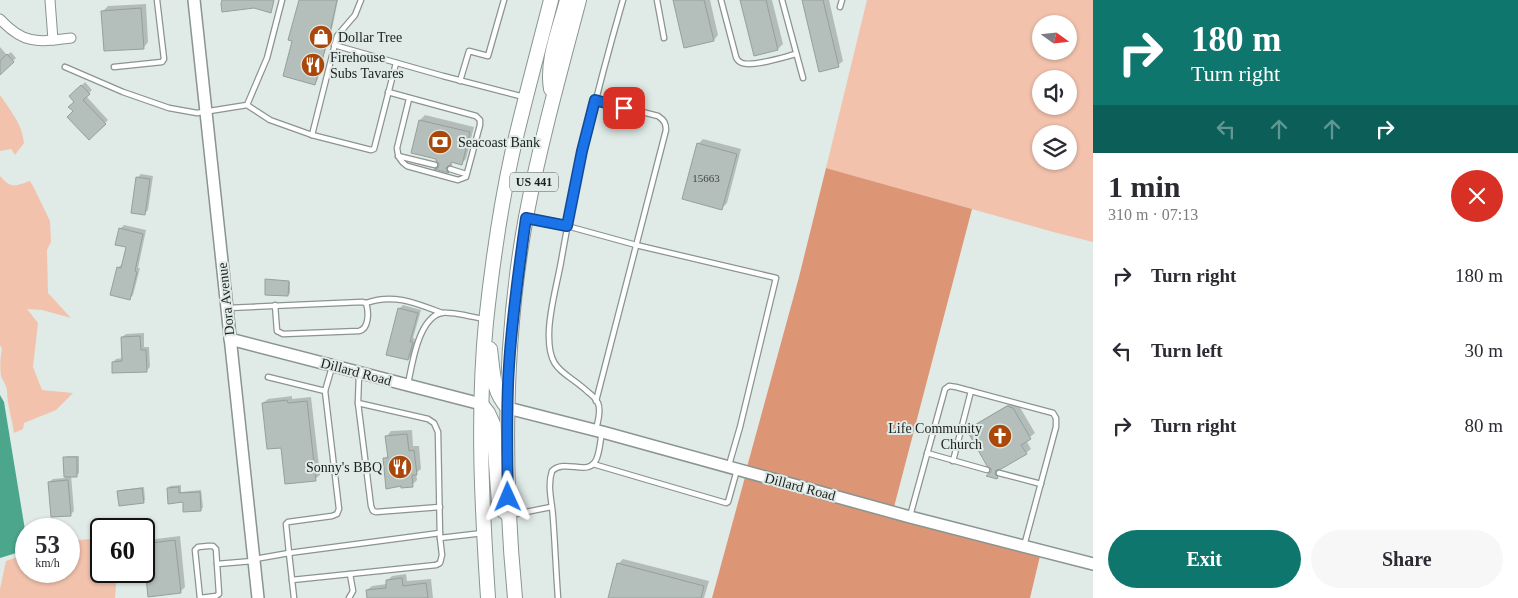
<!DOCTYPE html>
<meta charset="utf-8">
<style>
:root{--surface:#fff;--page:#f7f7f7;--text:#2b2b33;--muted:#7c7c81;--accent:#0f766e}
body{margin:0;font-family:"Times New Roman",serif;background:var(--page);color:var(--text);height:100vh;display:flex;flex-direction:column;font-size:19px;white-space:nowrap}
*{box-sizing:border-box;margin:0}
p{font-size:16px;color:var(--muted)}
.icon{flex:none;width:28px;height:28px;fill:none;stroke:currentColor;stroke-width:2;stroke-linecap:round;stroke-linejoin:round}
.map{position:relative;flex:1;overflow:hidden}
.details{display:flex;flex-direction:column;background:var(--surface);width:425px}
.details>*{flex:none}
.top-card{background:#0f766e;color:#fff;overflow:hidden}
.needle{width:32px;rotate:105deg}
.controls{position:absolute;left:1032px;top:15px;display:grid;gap:10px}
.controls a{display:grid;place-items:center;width:45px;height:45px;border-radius:50%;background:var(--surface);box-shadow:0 1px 4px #0004;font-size:25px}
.speed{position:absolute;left:15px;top:518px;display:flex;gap:10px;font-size:25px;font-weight:700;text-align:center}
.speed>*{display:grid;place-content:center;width:65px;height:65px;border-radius:50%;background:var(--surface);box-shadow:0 1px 4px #0004;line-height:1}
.speed small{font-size:12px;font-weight:400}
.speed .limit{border:2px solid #111;border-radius:8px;background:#fff;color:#111}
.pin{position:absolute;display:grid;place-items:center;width:42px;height:42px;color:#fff;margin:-21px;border-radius:10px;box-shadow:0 2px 8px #0006}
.me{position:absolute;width:55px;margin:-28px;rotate:359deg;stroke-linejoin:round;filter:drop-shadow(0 0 4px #0008)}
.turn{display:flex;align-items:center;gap:18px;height:105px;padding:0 15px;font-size:22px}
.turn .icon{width:65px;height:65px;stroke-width:2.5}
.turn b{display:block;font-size:35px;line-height:42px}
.lanes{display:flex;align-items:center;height:48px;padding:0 15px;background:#0003;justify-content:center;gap:25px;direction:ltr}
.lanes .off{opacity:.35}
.round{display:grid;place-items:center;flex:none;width:52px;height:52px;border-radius:26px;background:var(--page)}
.summary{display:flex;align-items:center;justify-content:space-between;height:85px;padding:0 15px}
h1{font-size:30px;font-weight:700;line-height:38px}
.primary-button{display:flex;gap:10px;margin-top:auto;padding:10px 15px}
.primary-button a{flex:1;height:58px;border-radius:30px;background:var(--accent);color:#fff;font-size:20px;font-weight:700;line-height:58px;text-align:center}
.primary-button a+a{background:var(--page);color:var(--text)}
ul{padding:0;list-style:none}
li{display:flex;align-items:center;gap:15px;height:75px;padding:0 15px}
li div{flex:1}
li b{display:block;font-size:19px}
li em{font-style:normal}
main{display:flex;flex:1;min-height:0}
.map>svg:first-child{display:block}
.green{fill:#f2c2ad;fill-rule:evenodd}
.forest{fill:#dc9575}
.water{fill:#4ba68c}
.shadow{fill:#0003}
.building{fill:#b4bfbb;stroke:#959f9b}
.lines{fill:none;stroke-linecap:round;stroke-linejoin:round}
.service-casing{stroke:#8a9490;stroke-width:7}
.minor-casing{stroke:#8a9490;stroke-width:11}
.tertiary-casing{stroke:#8a9490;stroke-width:14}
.primary-casing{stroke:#8a9490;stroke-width:16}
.service{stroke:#fff;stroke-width:4.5}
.minor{stroke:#fff;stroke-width:9}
.tertiary{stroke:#fff;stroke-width:11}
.primary{stroke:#fff;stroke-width:14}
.route-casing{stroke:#114b97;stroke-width:12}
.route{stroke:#1a73e8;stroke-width:9}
.labels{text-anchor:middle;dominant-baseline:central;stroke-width:4;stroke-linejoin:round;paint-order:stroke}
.number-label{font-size:11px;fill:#414744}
.shield{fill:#e0ebe7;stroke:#565c5a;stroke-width:1}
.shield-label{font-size:12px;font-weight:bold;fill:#1b1f1d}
.poi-label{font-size:14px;fill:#1b1f1d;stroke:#e0ebe7;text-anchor:start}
.street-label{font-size:14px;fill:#1b1f1d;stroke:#e0ebe7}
</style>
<main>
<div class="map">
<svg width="1093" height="598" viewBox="0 0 1093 598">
<rect width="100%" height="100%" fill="#e0ebe7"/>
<g class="green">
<path d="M867 0H1093V242L1057 233 826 168ZM1041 24H1069V51H1041ZM1041 79H1069V106H1041ZM1041 134H1069V161H1041Z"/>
<path d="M0 95C11 112 22 123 24 143L15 155 11 149 0 151Z"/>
<path d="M0 176C11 189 15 186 30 181L33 186 50 221 51 242 47 250 48 293 71 318 42 310 27 309 38 323 33 367 42 390 73 393 56 410 24 423 23 429 14 433C12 419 7 404 7 391 7 386 3 381 1 376 0 369 0 357 2 349L0 345Z"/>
<polygon points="101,538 101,571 114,571 116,586 115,598 0,598 0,589 6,561 26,554 26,571 69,571 69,541"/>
</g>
<g class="forest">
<polygon points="826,168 972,209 894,507 747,467 799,277"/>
<polygon points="745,477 908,522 1040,556 1030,598 712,598"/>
</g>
<polygon class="water" points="0,395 4,402 26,536 26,550 0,558"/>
<g class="shadow">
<polygon points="300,0 338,0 332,29 323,58 324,59 317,81 315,83 294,40"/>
<polygon points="674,0 710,0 718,35 714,40"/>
<polygon points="741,0 772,0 783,44 778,49 755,55"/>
<polygon points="803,0 829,0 843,61 838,65"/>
<polygon points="146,4 148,42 144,47 103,11 108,6"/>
<polygon points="0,47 7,55 11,52 16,58 0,73"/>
<polygon points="85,82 92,90 86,96 108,120 89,138 74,111 76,102 71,96"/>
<polygon points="425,115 474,127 466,159 461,164 453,162 451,163 453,167 449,172 436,168 440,165 438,158 412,152 420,120"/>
<polygon points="703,139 741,149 727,203 722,208 698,144"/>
<polygon points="141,174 153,176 148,210 145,213 138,177"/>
<polygon points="124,225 146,230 138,268 140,268 133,295 129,299 118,268 122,264 128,246 120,229"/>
<polygon points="267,281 290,282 290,293 288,295"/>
<polygon points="403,305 421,310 413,338 415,339 411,356 408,359 399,309"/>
<polygon points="144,333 144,347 149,347 150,367 146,371 113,362 116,359 123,358 122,337 126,334"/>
<polygon points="292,396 292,399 311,397 320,475 315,479 282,446 263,403 268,399"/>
<polygon points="1013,402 1018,404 1035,433 1026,440 1031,449 1026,453 1000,469 1002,472 997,477 992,472 992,468 972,429 977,423"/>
<polygon points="412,430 413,446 419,446 421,469 416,473 417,480 412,485 384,459 389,455 387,436 391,431"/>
<polygon points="67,456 79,456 79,473 77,475 71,475 74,511 70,515 49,482 53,479 65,478 65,458"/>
<polygon points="181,485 181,492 201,490 203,507 201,510 184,501 168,488 170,486"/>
<polygon points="144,487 145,500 143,502 119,492 121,490"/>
<polygon points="180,536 185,587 180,592 149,595 144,544 148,540"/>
<polygon points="623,559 709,581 704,598 609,598 618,564"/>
<polygon points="406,574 407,581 431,579 433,598 368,598 367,590 372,586 387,584 387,581 392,576"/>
</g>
<g class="building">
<polygon points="222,0 274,0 271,13 254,8 222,12 221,4"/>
<polygon points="299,0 337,0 330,32 315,85 283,76 292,41 288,40"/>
<polygon points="673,0 704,0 714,41 684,48"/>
<polygon points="740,0 766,0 778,50 754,56"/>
<polygon points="802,0 823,0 839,67 819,72"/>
<polygon points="141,8 144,49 104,51 101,11"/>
<polygon points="7,54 14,62 0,75 0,61"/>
<polygon points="81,85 90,94 83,100 106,124 89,140 67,117 73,111 68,107 74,102 69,96"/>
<polygon points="419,120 470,132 462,165 451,162 451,165 448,166 446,168 449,173 434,169 438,168 439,165 438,162 436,161 436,159 411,153"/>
<polygon points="697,143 737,154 722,210 682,199"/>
<polygon points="136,177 150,179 145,215 131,213"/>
<polygon points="119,228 143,234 135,271 137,272 130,300 110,295 117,267 121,268 126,247 115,245"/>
<polygon points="265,279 289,281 288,296 265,295"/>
<polygon points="398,308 418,313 410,342 413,342 408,360 386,355"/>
<polygon points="140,336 141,350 146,350 147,372 112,373 112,362 122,361 121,337"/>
<polygon points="287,400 288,403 307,401 316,481 285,484 281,448 267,449 262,403"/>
<polygon points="1007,406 1013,408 1031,439 1021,445 1027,454 1001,469 996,470 995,474 998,477 997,479 986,476 991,472 991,469 987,466 969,434 970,428"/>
<polygon points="407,434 409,451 414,450 417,475 412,475 413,487 401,488 401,486 386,489 383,458 388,458 385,436"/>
<polygon points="63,457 77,457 77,477 64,477"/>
<polygon points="68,480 71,516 51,517 48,482"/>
<polygon points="179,487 179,493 200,492 201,511 183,512 183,502 168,504 167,488"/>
<polygon points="142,488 144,503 119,506 117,491"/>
<polygon points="175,540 181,593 148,597 144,558 144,544"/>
<polygon points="617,563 704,586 701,598 608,598"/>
<polygon points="402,578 403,586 426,583 428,598 367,598 366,590 386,588 386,580"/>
</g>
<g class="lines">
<g class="service-casing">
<g id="service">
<polyline points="657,0 664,38"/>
<path d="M721 0 735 53C736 58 737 61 742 63 753 67 784 57 796 54"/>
<polyline points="782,0 803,78"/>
<polyline points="840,7 842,0"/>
<polyline points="334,45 443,76 524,97"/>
<polyline points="65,67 123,92 169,108 197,113 247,105 270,120 312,135 337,36 355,15 361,0"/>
<polyline points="114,67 162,62 164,59 157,0"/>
<polyline points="460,81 469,51 488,56 504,0"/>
<path d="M388 92 476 116 480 120V125L466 177 458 180 407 166C400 161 398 157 397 148L409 99"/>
<path d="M595 100 658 116C664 120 666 123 666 130L596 401"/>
<polyline points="247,105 267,58 282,0"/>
<polyline points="312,135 371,150 374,149 396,63"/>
<polyline points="398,156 435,165"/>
<polyline points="450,169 466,174"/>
<polyline points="567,226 636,245 776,278 740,427 729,465"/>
<path d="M366 303C393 293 416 303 442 313"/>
<path d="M228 308 362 302 366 303C369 312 369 329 359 331L283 334 277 331 275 305"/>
<polyline points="359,374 358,403 428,419 434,423 438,432 440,538"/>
<polyline points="268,377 325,391 332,367"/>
<path d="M408 384C412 365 418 319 441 313 448 311 474 317 483 319"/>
<polyline points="325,391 339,509 337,514 332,516 288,522 286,524 289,553 440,533"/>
<polyline points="358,403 371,506 373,511 376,512 440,507"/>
<path d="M596 429C598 422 601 410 598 403 596 399 592 395 588 392 564 370 548 372 549 333 549 312 557 284 561 262 576 173 598 87 623 0"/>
<polyline points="927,453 987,470"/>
<polyline points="953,461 971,391"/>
<polyline points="593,464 726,503 728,502 737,470"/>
<polyline points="999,473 1041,484"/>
<polyline points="511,515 551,507"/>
<polyline points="910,516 945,389 949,386 956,387 1053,413 1056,418 1056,427 1024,546"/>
<polygon points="208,546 213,546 216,549 219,594 216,596 200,598 195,550 198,547"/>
<polyline points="255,559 289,553 294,598"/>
<polyline points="217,564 253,561"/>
<polyline points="292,580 350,574"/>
<polyline points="349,598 353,591 350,574 436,565 440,563 442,555 440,538 483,533"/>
<path d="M558 598C556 571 555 544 553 517 552 501 547 486 552 471 565 458 588 477 596 460 600 452 600 441 602 432"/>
</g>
</g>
<g class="minor-casing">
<g id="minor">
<polyline points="50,0 53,40"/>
<path d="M0 19C24 45 38 42 71 38"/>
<polyline points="526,218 567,226"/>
</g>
</g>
<g class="tertiary-casing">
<g id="tertiary">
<polyline points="194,0 258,598"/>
<polyline points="230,339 481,404"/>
<polyline points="508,408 606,433 910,517 1093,564"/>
</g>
</g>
<g class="primary-casing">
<g id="primary">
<path d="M551 89C546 60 560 28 567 0"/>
<path d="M490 349C493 371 492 391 508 408"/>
<polyline points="481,404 488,413 493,424 499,503 501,509 506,513"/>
<path d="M488 598C482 506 477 415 486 322 492 266 500 209 512 154 524 102 538 51 551 0"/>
<path d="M515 598C503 472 503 342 526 217 540 144 560 72 579 0"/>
</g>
</g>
<use href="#service" class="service"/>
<use href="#minor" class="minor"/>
<use href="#tertiary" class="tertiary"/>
<use href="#primary" class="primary"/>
</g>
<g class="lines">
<g class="route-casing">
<path id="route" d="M508 497C507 453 506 410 509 366 512 316 519 267 526 218L567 226 582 151 595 100 624 108"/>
</g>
<use href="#route" class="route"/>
</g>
<defs>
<g id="shop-disc" transform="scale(1.25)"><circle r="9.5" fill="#aa480b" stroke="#e0ebe7"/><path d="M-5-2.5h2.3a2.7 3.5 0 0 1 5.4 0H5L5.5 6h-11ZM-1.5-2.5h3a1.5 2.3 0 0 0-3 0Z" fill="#fff"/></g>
<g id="restaurant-disc" transform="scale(1.25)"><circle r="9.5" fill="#aa480b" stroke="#e0ebe7"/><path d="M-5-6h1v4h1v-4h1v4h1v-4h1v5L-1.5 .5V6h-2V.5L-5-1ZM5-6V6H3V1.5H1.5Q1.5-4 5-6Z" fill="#fff"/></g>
<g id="bank-disc" transform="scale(1.25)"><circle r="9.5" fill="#aa480b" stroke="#e0ebe7"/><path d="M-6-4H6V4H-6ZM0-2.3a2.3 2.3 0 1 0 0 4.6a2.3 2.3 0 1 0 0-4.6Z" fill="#fff"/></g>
<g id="church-disc" transform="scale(1.25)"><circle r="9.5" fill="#aa480b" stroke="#e0ebe7"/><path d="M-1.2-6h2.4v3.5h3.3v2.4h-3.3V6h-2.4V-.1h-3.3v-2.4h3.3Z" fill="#fff"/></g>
</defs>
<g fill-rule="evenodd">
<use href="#shop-disc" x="321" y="37"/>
<use href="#restaurant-disc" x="313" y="65"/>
<use href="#bank-disc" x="440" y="142"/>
<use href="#church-disc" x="1000" y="436"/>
<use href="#restaurant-disc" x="400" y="467"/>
</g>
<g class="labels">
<g class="number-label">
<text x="706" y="178">15663</text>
</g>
<rect class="shield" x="510" y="172.5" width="48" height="19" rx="4"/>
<g class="shield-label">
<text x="534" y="182">US 441</text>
</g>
<g class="poi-label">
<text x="338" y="37">Dollar Tree</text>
<text x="330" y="57">Firehouse<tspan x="330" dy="16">Subs Tavares</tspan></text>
<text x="458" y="142">Seacoast Bank</text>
<text x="982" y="428" text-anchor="end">Life Community<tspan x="982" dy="16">Church</tspan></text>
<text x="382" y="467" text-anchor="end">Sonny's BBQ</text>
</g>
<g class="street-label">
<text transform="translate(226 299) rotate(-96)">Dora Avenue</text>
<text transform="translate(356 372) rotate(15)">Dillard Road</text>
<text transform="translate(800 487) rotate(15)">Dillard Road</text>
</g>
</g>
</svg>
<div class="controls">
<a><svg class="needle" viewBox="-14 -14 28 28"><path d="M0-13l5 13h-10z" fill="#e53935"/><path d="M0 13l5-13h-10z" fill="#7c7c81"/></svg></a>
<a><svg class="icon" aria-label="sound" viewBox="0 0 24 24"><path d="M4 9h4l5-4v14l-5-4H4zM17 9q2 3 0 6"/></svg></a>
<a><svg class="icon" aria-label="layers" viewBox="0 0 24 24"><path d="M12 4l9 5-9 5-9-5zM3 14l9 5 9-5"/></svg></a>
</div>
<div class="speed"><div>53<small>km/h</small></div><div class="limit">60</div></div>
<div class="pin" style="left:624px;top:108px;background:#d93025"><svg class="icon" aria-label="arrive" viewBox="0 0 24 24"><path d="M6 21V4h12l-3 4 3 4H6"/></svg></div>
<svg class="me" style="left:508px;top:497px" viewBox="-20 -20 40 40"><path d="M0-17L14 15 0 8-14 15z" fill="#1a73e8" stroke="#fff" stroke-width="4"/></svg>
</div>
<section class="details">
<div class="top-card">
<div class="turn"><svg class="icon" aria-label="right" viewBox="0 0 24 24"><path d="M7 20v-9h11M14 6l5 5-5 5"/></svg><div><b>180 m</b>Turn right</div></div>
<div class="lanes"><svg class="icon off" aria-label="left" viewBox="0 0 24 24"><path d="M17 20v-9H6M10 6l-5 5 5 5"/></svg><svg class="icon off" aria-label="ahead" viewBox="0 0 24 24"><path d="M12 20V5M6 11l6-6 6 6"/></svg><svg class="icon off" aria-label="ahead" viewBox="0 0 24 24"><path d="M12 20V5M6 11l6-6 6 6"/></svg><svg class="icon" aria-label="right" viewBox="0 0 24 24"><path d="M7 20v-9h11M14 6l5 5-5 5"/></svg></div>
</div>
<div class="summary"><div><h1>1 min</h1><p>310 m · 07:13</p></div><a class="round" style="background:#d93025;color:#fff"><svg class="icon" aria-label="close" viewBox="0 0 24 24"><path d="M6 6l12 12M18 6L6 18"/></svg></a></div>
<ul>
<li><svg class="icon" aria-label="right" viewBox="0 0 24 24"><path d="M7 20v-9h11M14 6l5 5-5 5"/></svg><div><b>Turn right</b></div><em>180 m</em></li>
<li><svg class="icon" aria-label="left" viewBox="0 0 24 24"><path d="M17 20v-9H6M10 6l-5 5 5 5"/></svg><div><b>Turn left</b></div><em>30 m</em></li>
<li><svg class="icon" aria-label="right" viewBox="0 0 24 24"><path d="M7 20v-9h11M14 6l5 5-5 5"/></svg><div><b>Turn right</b></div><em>80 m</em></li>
</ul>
<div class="primary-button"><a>Exit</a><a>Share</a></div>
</section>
</main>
